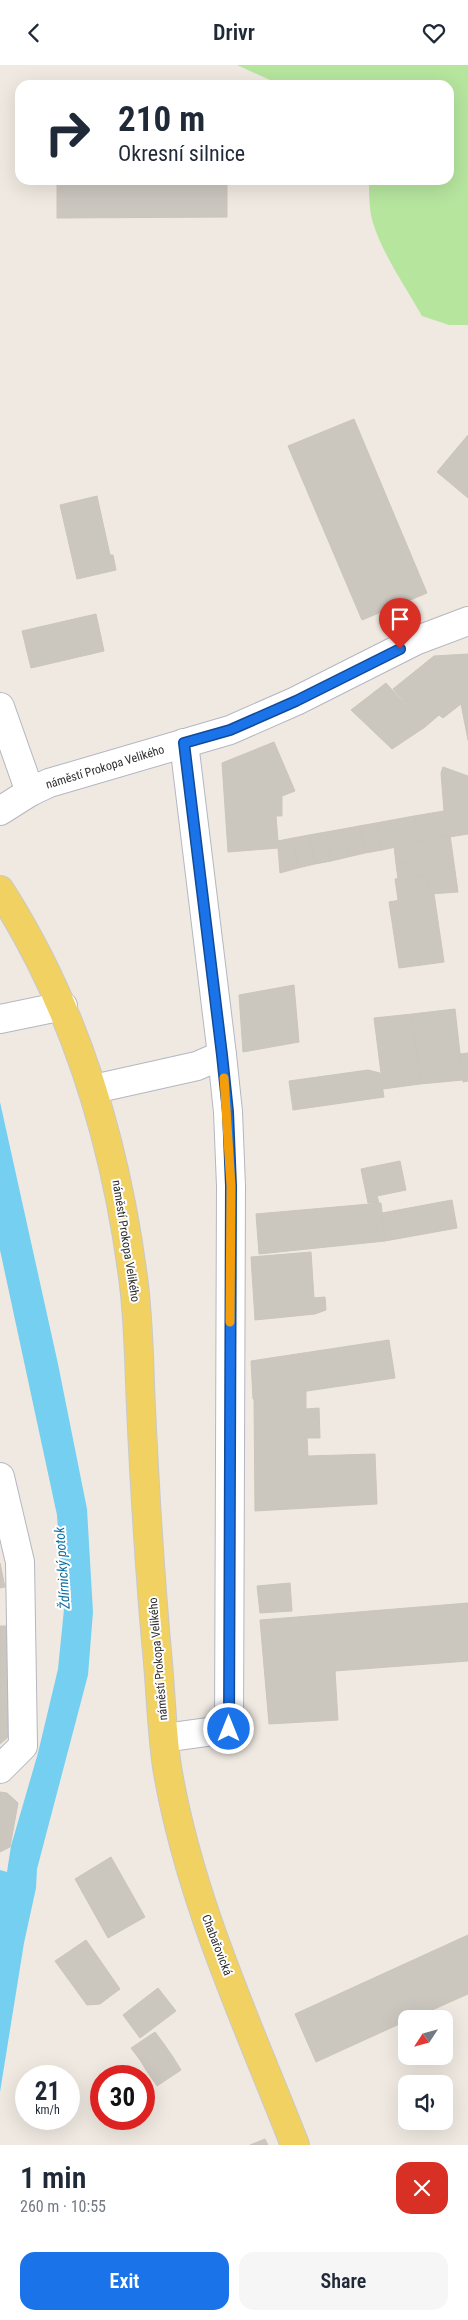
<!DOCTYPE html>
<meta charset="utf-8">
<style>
:root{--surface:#fff;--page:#f6f6f7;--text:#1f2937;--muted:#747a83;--accent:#1a73e8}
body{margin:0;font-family:"Roboto Condensed",sans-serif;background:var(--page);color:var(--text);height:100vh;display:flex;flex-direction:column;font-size:19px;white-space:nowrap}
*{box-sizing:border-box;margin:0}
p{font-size:16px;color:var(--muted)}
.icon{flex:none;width:28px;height:28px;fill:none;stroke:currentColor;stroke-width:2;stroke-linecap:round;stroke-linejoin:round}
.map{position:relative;height:2080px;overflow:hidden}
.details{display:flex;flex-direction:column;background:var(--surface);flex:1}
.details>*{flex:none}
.hud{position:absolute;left:15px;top:15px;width:439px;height:105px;border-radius:15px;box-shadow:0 5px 20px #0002;background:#fff;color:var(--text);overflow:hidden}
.needle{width:32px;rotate:234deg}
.fabs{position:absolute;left:398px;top:1945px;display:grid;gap:10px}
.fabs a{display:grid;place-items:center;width:55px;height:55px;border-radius:10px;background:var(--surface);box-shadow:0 5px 20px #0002;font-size:25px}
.speed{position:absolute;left:15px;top:2000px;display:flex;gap:10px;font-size:25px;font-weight:700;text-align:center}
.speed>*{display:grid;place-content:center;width:65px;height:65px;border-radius:50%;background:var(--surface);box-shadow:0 5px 20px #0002;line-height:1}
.speed small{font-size:12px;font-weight:400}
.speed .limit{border:8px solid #d22;background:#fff;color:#111}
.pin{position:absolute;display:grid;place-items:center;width:42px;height:42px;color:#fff;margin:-51px -21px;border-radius:50% 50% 50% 0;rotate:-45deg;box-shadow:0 0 5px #0007}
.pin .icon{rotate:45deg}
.me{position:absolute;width:55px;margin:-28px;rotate:0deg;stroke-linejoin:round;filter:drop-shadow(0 0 4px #0008)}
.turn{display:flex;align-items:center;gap:18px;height:105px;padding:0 20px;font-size:22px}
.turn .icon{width:65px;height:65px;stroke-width:2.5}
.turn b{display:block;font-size:35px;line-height:42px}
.round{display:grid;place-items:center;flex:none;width:52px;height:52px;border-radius:15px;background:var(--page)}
.overview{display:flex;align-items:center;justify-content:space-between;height:85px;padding:0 20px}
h1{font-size:30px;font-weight:600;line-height:38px}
.button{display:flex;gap:10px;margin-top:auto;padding:10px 20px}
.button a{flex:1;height:58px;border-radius:15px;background:var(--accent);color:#fff;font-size:20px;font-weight:600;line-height:58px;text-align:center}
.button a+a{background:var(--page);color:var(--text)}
header{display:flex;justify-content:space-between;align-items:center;height:65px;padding:0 20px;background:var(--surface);font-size:22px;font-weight:600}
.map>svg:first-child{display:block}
.green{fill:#b6e59e}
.water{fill:#75cff0}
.building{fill:#cbc7bf;stroke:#cbc5ba}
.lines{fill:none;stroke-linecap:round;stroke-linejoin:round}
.minor-casing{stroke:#b4b7c1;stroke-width:30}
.major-casing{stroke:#c9c9c9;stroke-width:30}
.minor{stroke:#fff;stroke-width:28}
.major{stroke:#f2d163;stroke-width:28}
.route-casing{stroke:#114b97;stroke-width:12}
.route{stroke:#1a73e8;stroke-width:9}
.slow{stroke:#f59e0b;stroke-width:9}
.labels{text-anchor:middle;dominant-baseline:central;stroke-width:4;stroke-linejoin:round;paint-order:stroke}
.street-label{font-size:12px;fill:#2e2e2e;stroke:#fff}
.water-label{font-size:14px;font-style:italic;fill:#0d6fa3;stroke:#fff}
</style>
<header><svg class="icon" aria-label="back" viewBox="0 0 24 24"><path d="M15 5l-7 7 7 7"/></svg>Drivr<svg class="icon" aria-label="heart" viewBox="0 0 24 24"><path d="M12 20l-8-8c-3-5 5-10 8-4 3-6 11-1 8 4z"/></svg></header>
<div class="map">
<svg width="468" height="2080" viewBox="0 0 468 2080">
<rect width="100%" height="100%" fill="#efe9e1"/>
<path class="green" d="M237 0H468V260H449L422 251C405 221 383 190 373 158 369 145 369 128 369 115H449V20H276L270 15Z"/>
<polygon class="water" points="0,1037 58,1299 87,1444 93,1547 88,1610 37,1804 36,1823 24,1878 0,2027 0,1805 7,1807 11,1781 38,1688 58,1604 64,1544 57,1450 0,1185"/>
<g class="building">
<polygon points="57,115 227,115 227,152 57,153"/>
<polygon points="354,354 427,528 362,555 288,381"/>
<polygon points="468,370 468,433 437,407"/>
<polygon points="97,431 110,490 113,490 116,505 77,514 60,440"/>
<polygon points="96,549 104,586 31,603 22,566"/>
<polygon points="468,589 468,675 461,639 443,653 439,650 425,662 393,624 434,591"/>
<polygon points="386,618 425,662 392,684 351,645"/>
<polygon points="274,677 295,726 282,731 282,751 276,751 278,776 293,773 298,803 280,808 278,783 228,787 222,698"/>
<polygon points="443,702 468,711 468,769 419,777 414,751 444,746 441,708"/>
<polygon points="414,751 419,777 382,785 376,758"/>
<polygon points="376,758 382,785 365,788 359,761"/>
<polygon points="359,761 365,788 348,792 343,764"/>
<polygon points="343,764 348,792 331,796 326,767"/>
<polygon points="326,767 331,796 315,799 309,770"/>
<polygon points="309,770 315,799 298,803 293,773"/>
<polygon points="450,770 458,827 430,829 422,794 423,776"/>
<polygon points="423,776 422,794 396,799 394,781"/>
<polygon points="422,794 425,810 398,814 396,799"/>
<polygon points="425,810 430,829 398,835 395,814"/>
<polygon points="434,829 444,897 399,903 389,837"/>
<polygon points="294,920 299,977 243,987 239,930"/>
<polygon points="455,944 463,1015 420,1019 412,949"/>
<polygon points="412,949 420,1019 383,1024 374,953"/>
<polygon points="468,988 468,1016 463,1017 460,989"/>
<polygon points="368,1005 380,1008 384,1032 293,1045 289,1016"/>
<polygon points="400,1096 406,1125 377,1131 379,1138 368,1138 361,1104"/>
<polygon points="452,1135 457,1163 385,1176 382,1148"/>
<polygon points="381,1138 385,1176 259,1189 256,1149"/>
<polygon points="311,1187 314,1233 325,1232 326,1245 315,1249 255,1255 251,1192"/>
<polygon points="389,1275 395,1313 253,1334 251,1296"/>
<polygon points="306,1326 306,1344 319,1343 320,1373 307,1373 308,1391 375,1389 377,1439 255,1446 254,1334"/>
<polygon points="0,1498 5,1522 0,1523"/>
<polygon points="290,1518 292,1546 260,1548 257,1521"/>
<polygon points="468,1538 468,1596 335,1606 338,1655 269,1659 260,1555"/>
<polygon points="0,1561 6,1561 8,1606 0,1608"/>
<polygon points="8,1606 10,1663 7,1673 0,1679 0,1608"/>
<polygon points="0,1727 7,1728 18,1738 10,1782 0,1787"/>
<polygon points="111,1792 145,1852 108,1873 75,1814"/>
<polygon points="468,1870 468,1929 412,1954 406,1954 406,1956 316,1997 295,1949"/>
<polygon points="86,1875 120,1924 100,1939 87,1940 55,1896"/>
<polygon points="158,1923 176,1946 140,1973 123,1950"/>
<polygon points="155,1967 164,1979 140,1995 131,1983"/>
<polygon points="164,1979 173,1992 148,2008 140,1995"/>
<polygon points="173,1992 181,2005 157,2021 148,2008"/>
<polygon points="265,2074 268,2080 250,2080"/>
</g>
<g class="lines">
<g class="minor-casing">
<g id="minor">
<polyline points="0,642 30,727"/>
<polyline points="0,746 30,727 49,718 230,665 296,636 415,576 468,556"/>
<polyline points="0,954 63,941"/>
<polyline points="94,1024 197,1001 222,990"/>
<polyline points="0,1412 20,1497 23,1681 0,1704"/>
<polyline points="164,1673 229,1664 231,1121 228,1047 222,990 184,678"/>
</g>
</g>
<g class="major-casing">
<path id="major" d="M0 825C75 942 115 1075 133 1212 139 1255 139 1299 141 1343 145 1428 150 1513 158 1598 161 1632 162 1668 167 1702 189 1834 247 1957 295 2080"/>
</g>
<use href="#minor" class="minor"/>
<use href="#major" class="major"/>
</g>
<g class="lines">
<g class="route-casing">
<polyline id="route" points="229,1664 231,1121 228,1047 222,990 184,678 230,665 296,636 400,584"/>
</g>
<use href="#route" class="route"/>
<polyline class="slow" points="224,1013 231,1121 230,1257"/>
</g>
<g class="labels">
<g class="street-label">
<text transform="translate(105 702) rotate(-17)">náměstí Prokopa Velikého</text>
<text transform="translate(126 1176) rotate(81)">náměstí Prokopa Velikého</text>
<text transform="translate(158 1594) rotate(-95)">náměstí Prokopa Velikého</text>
<text transform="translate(217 1880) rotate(69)">Chabařovická</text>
</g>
<g class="water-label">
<text transform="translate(62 1503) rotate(-94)">Ždírnický potok</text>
</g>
</g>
</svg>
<div class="fabs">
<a><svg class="needle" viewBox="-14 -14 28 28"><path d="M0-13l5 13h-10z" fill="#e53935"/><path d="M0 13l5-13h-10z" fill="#747a83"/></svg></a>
<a><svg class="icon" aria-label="sound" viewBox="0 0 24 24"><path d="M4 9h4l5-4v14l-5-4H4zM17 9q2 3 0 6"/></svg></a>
</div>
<div class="speed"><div>21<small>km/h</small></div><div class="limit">30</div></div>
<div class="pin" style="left:400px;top:584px;background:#d93025"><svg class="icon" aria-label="arrive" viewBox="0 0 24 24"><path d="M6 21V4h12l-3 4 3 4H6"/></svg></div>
<svg class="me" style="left:229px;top:1664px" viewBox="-20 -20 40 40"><circle r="17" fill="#1a73e8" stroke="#fff" stroke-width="3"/><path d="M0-11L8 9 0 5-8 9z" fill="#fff"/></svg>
<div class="hud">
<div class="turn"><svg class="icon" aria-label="right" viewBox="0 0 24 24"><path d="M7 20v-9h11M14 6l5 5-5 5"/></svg><div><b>210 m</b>Okresní silnice</div></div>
</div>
</div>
<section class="details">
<div class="overview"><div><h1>1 min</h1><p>260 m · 10:55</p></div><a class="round" style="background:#d93025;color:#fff"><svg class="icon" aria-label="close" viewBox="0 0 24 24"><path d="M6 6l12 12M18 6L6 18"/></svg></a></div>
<div class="button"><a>Exit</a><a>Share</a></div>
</section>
